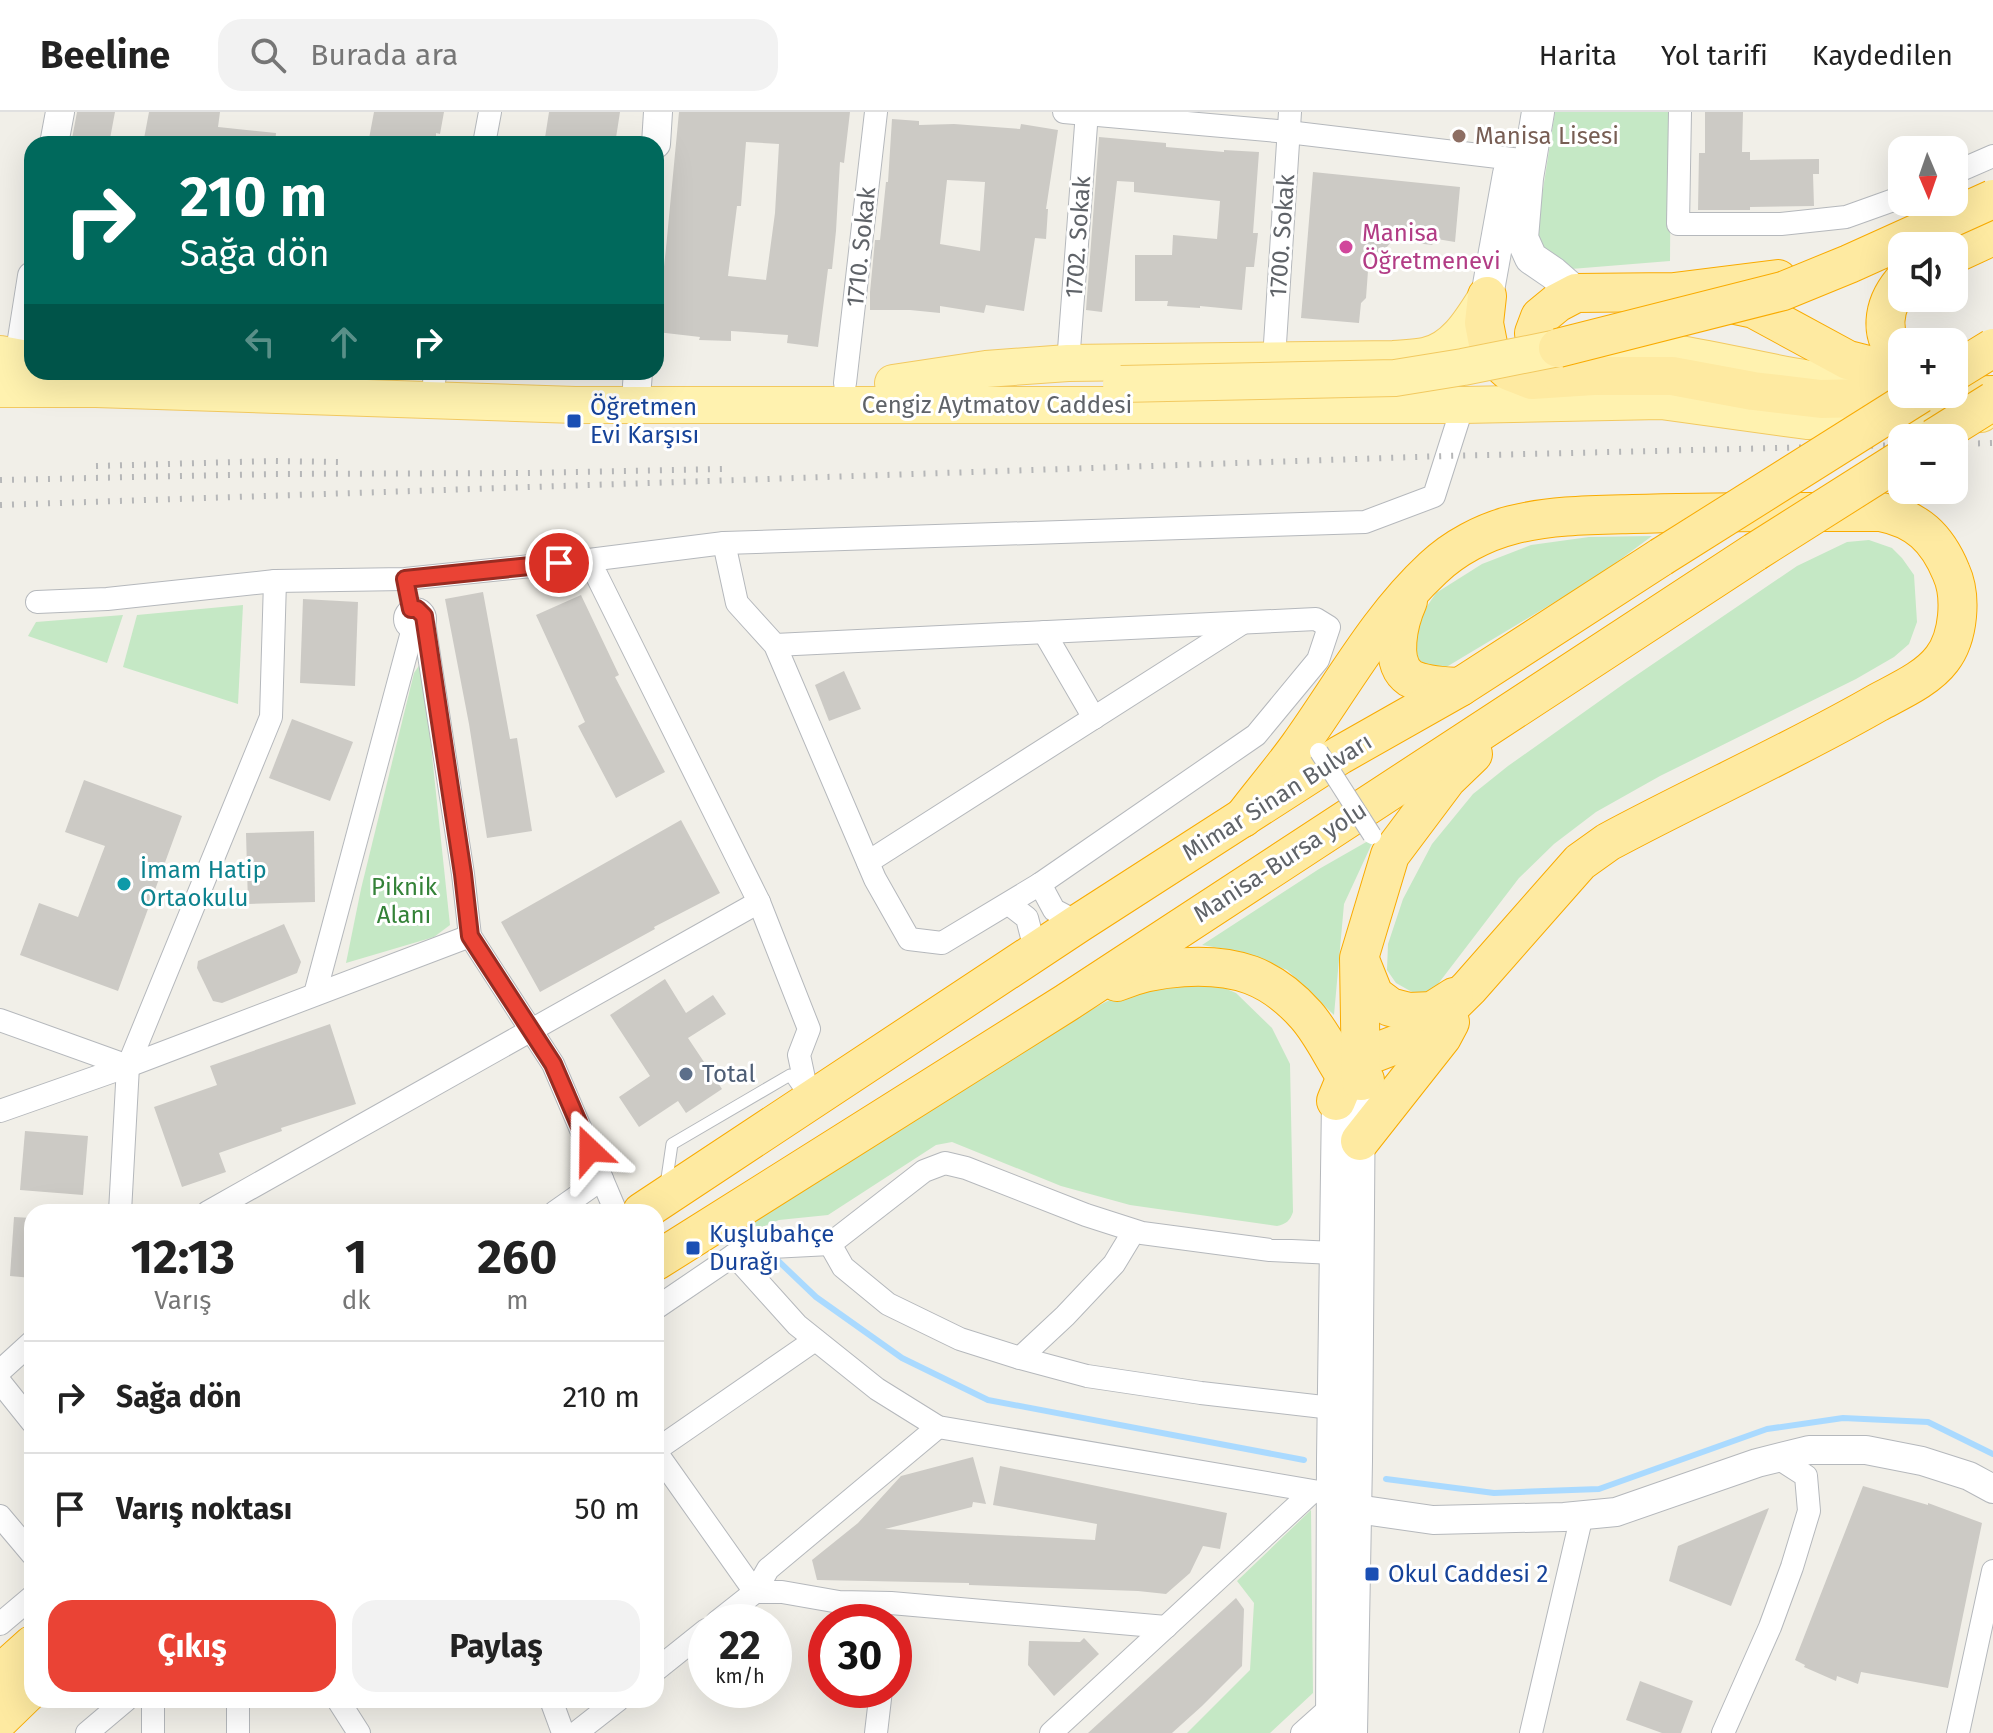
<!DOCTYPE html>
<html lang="tr">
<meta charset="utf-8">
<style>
:root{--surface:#fff;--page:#f2f2f2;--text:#222;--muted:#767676;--line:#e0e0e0;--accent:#ea4335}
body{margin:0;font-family:"Fira Sans",sans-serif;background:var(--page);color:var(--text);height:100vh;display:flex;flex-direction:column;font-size:30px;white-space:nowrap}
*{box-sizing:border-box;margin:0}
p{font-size:26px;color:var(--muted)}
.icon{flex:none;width:44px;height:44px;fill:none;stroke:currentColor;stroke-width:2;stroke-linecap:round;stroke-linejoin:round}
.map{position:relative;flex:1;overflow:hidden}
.side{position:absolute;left:24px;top:1092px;width:640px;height:504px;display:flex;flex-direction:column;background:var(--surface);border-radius:24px;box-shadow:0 8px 32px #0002}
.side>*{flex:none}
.top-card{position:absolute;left:24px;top:24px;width:640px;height:244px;border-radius:24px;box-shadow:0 8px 32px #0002;background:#00695c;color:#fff;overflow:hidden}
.needle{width:52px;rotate:178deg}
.tools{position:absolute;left:1888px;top:24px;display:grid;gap:16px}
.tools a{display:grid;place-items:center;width:80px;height:80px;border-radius:16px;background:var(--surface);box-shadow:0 8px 32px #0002;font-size:40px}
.speed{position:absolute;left:688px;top:1492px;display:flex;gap:16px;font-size:40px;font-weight:700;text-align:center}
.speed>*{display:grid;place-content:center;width:104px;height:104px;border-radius:50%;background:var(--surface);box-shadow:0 8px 32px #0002;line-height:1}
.speed small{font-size:20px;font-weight:400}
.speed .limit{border:12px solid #d22;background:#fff;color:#111}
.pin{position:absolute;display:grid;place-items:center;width:68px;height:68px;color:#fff;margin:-34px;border:4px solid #fff;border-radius:50%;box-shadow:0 2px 8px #0007}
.me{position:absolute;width:88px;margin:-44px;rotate:337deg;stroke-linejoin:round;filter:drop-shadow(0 0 6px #0008)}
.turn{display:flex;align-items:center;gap:28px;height:168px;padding:0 24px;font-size:36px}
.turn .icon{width:104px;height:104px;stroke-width:2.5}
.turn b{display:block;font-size:56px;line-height:68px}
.lanes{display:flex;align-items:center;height:76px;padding:0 24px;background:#0003;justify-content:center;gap:40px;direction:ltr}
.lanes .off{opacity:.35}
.eta{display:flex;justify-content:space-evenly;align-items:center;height:136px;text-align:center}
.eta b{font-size:48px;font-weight:700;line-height:56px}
.primary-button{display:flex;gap:16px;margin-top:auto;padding:16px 24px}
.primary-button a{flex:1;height:92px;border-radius:24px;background:var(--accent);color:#fff;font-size:32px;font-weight:700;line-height:92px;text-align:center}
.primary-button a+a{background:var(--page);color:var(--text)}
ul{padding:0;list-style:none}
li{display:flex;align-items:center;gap:24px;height:112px;padding:0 24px;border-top:2px solid var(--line)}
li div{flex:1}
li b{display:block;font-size:30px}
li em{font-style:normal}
header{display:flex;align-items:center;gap:48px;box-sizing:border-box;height:112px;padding:0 40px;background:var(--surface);border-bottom:2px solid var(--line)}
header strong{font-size:38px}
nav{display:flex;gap:44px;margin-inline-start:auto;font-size:28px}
.search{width:560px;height:72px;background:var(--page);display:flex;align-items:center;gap:20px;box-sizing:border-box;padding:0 28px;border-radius:24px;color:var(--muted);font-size:30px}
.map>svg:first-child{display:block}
.green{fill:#c5e8c5}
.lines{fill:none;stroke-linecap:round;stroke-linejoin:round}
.stream{stroke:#aadaff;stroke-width:6}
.building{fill:#cccac5;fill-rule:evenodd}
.service-casing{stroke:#b5b8bc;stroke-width:13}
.minor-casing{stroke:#b5b8bc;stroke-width:24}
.tertiary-casing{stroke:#b5b8bc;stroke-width:30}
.secondary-casing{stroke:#b6babf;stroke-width:34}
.primary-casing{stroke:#f2c960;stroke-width:38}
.trunk-casing{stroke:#f9ab00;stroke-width:40}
.service{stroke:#fff;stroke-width:11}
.minor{stroke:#fff;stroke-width:22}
.tertiary{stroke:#fff;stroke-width:28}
.secondary{stroke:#fff;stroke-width:32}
.primary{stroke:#fff2af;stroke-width:36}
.trunk{stroke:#feeaa1;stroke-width:38}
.rail{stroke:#b6b7b8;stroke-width:6;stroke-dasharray:2 10;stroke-linecap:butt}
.pedestrian-bridge-casing{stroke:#b5b8bc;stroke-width:20;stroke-linecap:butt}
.primary-bridge-casing{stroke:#f2c960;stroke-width:38;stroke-linecap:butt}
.trunk-bridge-casing{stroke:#f9ab00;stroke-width:40;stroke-linecap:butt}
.pedestrian-bridge{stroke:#fff;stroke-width:18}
.primary-bridge{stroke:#fff2af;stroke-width:36}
.trunk-bridge{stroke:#feeaa1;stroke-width:38}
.route-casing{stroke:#982c22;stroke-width:20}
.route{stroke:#ea4335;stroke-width:14}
.education-dot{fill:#8d6e63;stroke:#fff;stroke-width:3}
.hotel-dot{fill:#d1479c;stroke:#fff;stroke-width:3}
.transit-dot{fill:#1a4fb4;stroke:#fff;stroke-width:3}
.culture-dot{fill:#0f9aa8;stroke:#fff;stroke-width:3}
.service-dot{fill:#5c6f8a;stroke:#fff;stroke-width:3}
.labels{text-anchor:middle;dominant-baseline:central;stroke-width:6;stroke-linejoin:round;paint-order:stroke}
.education-label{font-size:24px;fill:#785e54;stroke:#fff;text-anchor:start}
.hotel-label{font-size:24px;fill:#b23c85;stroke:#fff;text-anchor:start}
.street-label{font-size:24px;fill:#5f6368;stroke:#fff}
.transit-label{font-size:24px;fill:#164399;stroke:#fff;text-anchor:start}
.culture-label{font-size:24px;fill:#0d838f;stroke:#fff;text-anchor:start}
.park-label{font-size:24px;fill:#348238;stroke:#fff}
.service-label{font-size:24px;fill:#4e5e75;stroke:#fff;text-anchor:start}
</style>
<header>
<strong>Beeline</strong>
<div class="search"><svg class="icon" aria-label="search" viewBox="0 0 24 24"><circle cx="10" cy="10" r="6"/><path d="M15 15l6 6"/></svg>Burada ara</div>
<nav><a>Harita</a><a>Yol tarifi</a><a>Kaydedilen</a></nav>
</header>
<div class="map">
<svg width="1993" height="1621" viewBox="0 0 1993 1621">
<rect width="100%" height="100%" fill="#f1efe8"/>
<g class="green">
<polygon points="1555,0 1671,0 1670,149 1571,157 1537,137 1537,116"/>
<polygon points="1652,424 1598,464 1443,557 1434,557 1419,548 1413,529 1417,509 1436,481 1482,452 1531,433 1589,425"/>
<polygon points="1869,428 1892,436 1902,446 1914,463 1917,510 1909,532 1894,545 1856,567 1660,664 1596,700 1554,732 1519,766 1438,872 1428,880 1412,880 1396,871 1387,858 1388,832 1403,787 1432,732 1473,682 1508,654 1625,571 1797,454 1847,430"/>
<polygon points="243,493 238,592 123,555 137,503"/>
<polygon points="123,503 107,551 28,524 36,510"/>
<polygon points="422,549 450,813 434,825 346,851 361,777 414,561"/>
<polygon points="1375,725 1344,792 1334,903 1287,858 1242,840 1202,833 1319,757"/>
<path d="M1172 870 1217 873 1236 881 1272 916 1290 952 1293 1100C1290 1109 1286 1112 1277 1114L1130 1093 1061 1074 952 1030 936 1033 828 1103 779 1108 755 1118 734 1120 1075 906 1121 882Z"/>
<polygon points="1311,1398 1313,1581 1270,1621 1187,1621 1250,1558 1254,1491 1237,1469"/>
</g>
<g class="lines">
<g class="stream">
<polyline points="771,1142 816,1185 902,1246 988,1288 1304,1348"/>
<polyline points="1386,1367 1494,1381 1599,1377 1767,1317 1843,1306 1928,1310 1993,1342"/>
</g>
</g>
<g class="building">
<polygon points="77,0 115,0 109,32 71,32"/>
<polygon points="149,0 220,0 218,15 276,21 275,32 143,32"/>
<polygon points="374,0 444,0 440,22 436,21 436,32 368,32"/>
<polygon points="549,0 620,0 615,32 544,32"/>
<path d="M679 0H850L844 51 840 50 836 119 832 157H828L818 235 787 231 788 223 731 219V229L699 228 700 225 657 220 666 136ZM746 30 779 32 775 101 766 168 728 164 737 94H741Z"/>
<polygon points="1705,0 1743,0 1742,40 1750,40 1750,48 1819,47 1819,62 1813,62 1814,94 1750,95 1750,98 1698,98 1699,41 1705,41"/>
<path d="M892 7 919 9V13L954 12 1020 17 1021 12 1058 18 1046 97H1048L1046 127 1035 126 1024 199 986 193 984 201 940 194V201L910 198H870V180L875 128H880L886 70H888ZM947 68 985 70 980 139 940 132Z"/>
<polygon points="1099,25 1166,31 1166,35 1224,40 1224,38 1259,40 1253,121 1258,121 1254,155 1246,155 1242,198 1200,194 1200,196 1167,194 1168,189 1135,189 1135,143 1172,143 1173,123 1217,127 1220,89 1134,80 1134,70 1117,69 1102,200 1086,198"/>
<polygon points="1313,60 1460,75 1455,130 1437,127 1432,133 1393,128 1384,138 1369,145 1366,186 1361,191 1359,211 1301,206"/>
<polygon points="483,480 510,627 517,626 532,719 487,726 469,612 445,487"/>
<polygon points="581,483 619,563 615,565 665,660 616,686 578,614 585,610 536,503"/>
<polygon points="303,487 358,490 355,574 300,571"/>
<polygon points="844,559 861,597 829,609 815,573"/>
<polygon points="292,607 353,630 330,689 269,666"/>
<polygon points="84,668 182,704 118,879 20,843 39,791 78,805 105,734 65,720"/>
<polygon points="681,708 720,781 654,815 655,817 540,880 501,810"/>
<polygon points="314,719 315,790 248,792 246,721"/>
<polygon points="284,812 301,850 297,861 222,891 213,889 197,856 198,849"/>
<polygon points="665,867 686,901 713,883 726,902 688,926 722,977 686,1001 678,989 639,1015 619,985 650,964 610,903"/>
<polygon points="330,912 356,992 281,1016 282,1019 219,1041 226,1060 182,1075 154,995 217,973 210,954"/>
<polygon points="25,1019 88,1024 83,1083 20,1078"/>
<polygon points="14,1105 32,1106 32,1166 10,1164"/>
<polygon points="973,1345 986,1392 973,1390 972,1395 885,1417 1095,1428 1097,1412 993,1393 1000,1354 1227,1401 1220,1437 1203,1434 1190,1461 1166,1482 1138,1479 969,1473 969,1471 817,1468 812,1448 858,1411 901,1364"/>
<polygon points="1863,1374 1928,1393 1928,1391 1982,1411 1948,1576 1861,1560 1858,1572 1837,1564 1836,1569 1804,1555 1805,1553 1795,1548"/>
<polygon points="1769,1396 1731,1494 1669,1469 1678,1434"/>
<polygon points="1236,1486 1244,1497 1242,1554 1202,1594 1172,1621 1088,1621"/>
<polygon points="1084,1526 1099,1542 1054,1584 1028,1553 1029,1529 1080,1530"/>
<polygon points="1640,1569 1693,1589 1681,1621 1662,1621 1626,1608"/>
</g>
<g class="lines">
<g class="service-casing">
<polyline id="service" points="666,1073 672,1032 790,963 799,976"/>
</g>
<g class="minor-casing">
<g id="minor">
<polyline points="1064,0 1288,20 1530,49"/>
<polyline points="1680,0 1678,112 1781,112 1846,105 1902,85"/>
<polyline points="484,32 490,0"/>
<polyline points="1954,61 1993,44"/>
<polyline points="1274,247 1290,0"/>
<polyline points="1068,251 1087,0"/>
<polyline points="434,269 436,260"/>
<polyline points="845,271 876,0"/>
<polyline points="724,431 737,491 775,533 875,767 909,827 942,831 1040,772 1256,623 1318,548 1329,515 1316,507 775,533"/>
<polyline points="37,490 107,487 275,469 405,467 589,448"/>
<circle cx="415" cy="507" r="10"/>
<polyline points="424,511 463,762 470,824 553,952 616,1100"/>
<polyline points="1044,520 1094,606"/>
<polyline points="868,750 1241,512"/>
<polyline points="1040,772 1054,798 1079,811"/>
<polyline points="1009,792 1027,806 1036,841"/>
<polyline points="315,882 413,516"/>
<polyline points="0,908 128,954"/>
<polyline points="809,990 799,943 809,917 759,790 589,448 724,431 1365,410 1434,384 1463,293"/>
<polyline points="0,999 128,954 470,824"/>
<polyline points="120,1100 128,954 271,605 275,469"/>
<polyline points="208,1100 759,790"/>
<polyline points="555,1100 602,1067"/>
<polyline points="830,1132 843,1155 888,1192 960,1227 1020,1246 1087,1264 1201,1281 1332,1296"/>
<polyline points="734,1143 797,1213 877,1277 938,1315 1331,1382"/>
<polyline points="656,1196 734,1143 753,1136 830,1132 924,1059 945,1051 966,1056 1086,1103 1142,1121 1270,1138 1334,1141"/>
<polyline points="1020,1246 1065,1204 1114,1152 1134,1119"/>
<polyline points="0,1259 32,1230"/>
<polyline points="0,1270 32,1310"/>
<polyline points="656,1338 815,1228"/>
<polyline points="656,1340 755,1480 768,1457 938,1315"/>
<polyline points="0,1404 32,1442"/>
<polyline points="717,1510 755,1480 782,1480 839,1490 891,1491 1166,1515"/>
<polyline points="0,1512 32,1485"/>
<polyline points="656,1558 706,1518"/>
<polyline points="238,1588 238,1621"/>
<polyline points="338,1588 359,1621"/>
<polyline points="551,1588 562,1618 566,1621"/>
<polyline points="87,1621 126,1588"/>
<polyline points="153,1621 153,1588"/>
<polyline points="576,1621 618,1588"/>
<polyline points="876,1621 881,1578"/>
<polyline points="1051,1621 1312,1380"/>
<polyline points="1302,1621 1330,1596"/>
<polyline points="1531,1621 1582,1403"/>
<polyline points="1723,1621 1770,1515 1792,1455 1809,1399 1806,1364 1778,1346"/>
<polyline points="1958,1621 1993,1459"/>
</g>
</g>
<g class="tertiary-casing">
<g id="tertiary">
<polyline points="54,32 60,0"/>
<polyline points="656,32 658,0"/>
<polyline points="19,246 32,164"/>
<polyline points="637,273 638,260"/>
<polyline points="1331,1382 1357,1397 1433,1408 1564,1405 1616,1400 1757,1351 1809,1338 1866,1338 1922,1349 1969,1364 1993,1377"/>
<polyline points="1330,1621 1331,1348 1336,989"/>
<polyline points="1353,1621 1358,1349 1361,969"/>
</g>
</g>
<g class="secondary-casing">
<g id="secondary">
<polyline points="1538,0 1527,66 1522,126 1531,146 1553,161 1576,181"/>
<polyline points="1487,184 1509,62"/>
</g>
</g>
<g class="primary-casing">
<g id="primary">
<path d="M1591 235C1674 232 1752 261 1833 270"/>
<polyline points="0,242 32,248"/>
<path d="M893 271 986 257 1068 251 1394 247C1404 246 1415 246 1425 244 1455 238 1472 208 1487 184"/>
<polyline points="0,277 96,277 575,293 1463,293 1661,289 1807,309 1981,302"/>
</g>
</g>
<g class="trunk-casing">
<g id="trunk">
<polyline points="1954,142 1993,124"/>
<path d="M1902 170C1883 193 1877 225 1902 246"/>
<polyline points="1487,184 1484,211 1490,242 1509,259 1532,268 1593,264 1672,264 1753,279 1821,287 1993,283"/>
<polyline points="1716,189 1754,197 1848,248 1891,259 1902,259"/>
<polyline points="1593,264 1558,260 1542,249 1536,238 1534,221 1540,205 1557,191 1576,181 1674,180 1778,167"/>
<path d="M1408 489C1399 509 1388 551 1410 566 1424 574 1444 574 1460 575"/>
<path d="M1243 706C1261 682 1281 659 1299 634 1342 574 1378 507 1433 456 1454 436 1484 420 1512 413 1551 403 1593 403 1633 402 1715 399 1798 400 1881 400 1917 407 1937 426 1951 460 1962 484 1959 525 1942 547 1927 567 1899 579 1877 591 1790 641 1697 682 1608 730L1580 750 1469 876 1421 923 1361 946 1352 954 1346 965 1336 989"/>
<polyline points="1360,848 1374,883 1390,895 1409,900 1432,899 1454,885"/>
<path d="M1117 870C1154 854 1212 849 1251 863 1272 871 1291 886 1306 903 1322 921 1332 944 1346 965L1354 968H1365"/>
<polyline points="1361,969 1359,846 1390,743 1447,667 1473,642"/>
<polyline points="1360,1029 1442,925 1450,910"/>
<polyline points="642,1100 1079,811 1340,643 1460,575 1661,445"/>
<polyline points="656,1149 1066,891 1755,440"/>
<polyline points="0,1562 32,1533"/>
<polyline points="0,1607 32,1576"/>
</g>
</g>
<use href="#service" class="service"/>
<use href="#minor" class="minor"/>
<use href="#tertiary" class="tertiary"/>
<use href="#secondary" class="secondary"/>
<use href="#primary" class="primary"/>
<use href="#trunk" class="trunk"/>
<g class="rail">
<polyline points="1954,332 1993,331"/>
<polyline points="96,354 272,349 340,350"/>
<polyline points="0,368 273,362 526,361 726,357"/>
<polyline points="0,393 1445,344 1902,333"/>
</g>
<g class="pedestrian-bridge-casing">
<polyline id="pedestrian-bridge" points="1319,640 1372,723"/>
</g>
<g class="primary-bridge-casing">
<polyline id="primary-bridge" points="1121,272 1395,266 1463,255 1558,236"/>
</g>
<g class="trunk-bridge-casing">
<g id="trunk-bridge">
<polyline points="1558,236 1783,179 1849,152 1993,87"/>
<polyline points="1954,260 1993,236"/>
<polyline points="1934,326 1993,289"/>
<polyline points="1755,440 1902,347"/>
<polyline points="1661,445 1920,282"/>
</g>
</g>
<use href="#pedestrian-bridge" class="pedestrian-bridge"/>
<use href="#primary-bridge" class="primary-bridge"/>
<use href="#trunk-bridge" class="trunk-bridge"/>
</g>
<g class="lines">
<g class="route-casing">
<polyline id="route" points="559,451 405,467 411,497 417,497 424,504 463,762 470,824 553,952 590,1038"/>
</g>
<use href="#route" class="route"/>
</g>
<circle class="education-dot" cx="1459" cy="24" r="8"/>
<circle class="hotel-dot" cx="1346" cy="135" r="8"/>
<g class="transit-dot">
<rect x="566" y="301" width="16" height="16" rx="4"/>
<rect x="685" y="1128" width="16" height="16" rx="4"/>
<rect x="1364" y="1454" width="16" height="16" rx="4"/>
</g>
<circle class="culture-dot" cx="124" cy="772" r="8"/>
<circle class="service-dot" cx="686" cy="962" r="8"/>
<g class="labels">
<g class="education-label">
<text x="1475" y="24">Manisa Lisesi</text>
</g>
<g class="hotel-label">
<text x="1362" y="121">Manisa<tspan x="1362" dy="28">Öğretmenevi</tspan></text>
</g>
<g class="street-label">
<text transform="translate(1282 124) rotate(-86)">1700. Sokak</text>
<text transform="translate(1078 125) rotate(-86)">1702. Sokak</text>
<text transform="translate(861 135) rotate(-84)">1710. Sokak</text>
<text x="997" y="293">Cengiz Aytmatov Caddesi</text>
<text transform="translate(1277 685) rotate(-32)">Mimar Sinan Bulvarı</text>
<text transform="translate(1280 750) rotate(-33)">Manisa-Bursa yolu</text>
</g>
<g class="transit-label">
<text x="590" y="295">Öğretmen<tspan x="590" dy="28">Evi Karşısı</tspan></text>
<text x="709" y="1122">Kuşlubahçe<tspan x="709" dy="28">Durağı</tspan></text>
<text x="1388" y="1462">Okul Caddesi 2</text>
</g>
<g class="culture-label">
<text x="140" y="758">İmam Hatip<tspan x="140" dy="28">Ortaokulu</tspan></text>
</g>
<g class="park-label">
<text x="404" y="775">Piknik<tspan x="404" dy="28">Alanı</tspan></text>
</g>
<g class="service-label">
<text x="702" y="962">Total</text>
</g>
</g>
</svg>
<div class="tools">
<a><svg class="needle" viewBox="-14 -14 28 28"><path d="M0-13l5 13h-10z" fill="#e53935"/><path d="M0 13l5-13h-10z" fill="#767676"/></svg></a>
<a><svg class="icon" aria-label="sound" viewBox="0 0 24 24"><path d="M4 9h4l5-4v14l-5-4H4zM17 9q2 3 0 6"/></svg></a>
<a>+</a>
<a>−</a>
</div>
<div class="speed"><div>22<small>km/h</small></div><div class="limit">30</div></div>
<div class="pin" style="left:559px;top:451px;background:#d93025"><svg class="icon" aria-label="arrive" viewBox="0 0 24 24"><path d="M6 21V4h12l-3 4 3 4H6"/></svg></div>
<svg class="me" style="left:590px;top:1038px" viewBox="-20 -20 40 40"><path d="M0-17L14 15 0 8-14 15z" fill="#ea4335" stroke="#fff" stroke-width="4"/></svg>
<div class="top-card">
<div class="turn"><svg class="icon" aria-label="right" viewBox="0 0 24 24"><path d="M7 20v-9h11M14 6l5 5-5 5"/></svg><div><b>210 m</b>Sağa dön</div></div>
<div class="lanes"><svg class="icon off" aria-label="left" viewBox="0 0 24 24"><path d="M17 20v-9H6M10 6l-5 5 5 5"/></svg><svg class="icon off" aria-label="ahead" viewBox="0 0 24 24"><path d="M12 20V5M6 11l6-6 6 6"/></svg><svg class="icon" aria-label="right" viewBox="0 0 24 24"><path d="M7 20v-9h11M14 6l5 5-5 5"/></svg></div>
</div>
<section class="side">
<div class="eta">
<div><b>12:13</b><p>Varış</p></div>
<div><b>1</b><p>dk</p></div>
<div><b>260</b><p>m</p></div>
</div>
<ul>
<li><svg class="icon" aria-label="right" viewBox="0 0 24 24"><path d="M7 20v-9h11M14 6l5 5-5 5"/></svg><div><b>Sağa dön</b></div><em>210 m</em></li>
<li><svg class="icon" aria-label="arrive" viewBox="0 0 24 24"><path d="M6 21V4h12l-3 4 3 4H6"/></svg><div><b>Varış noktası</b></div><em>50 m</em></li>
</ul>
<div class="primary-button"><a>Çıkış</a><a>Paylaş</a></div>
</section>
</div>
